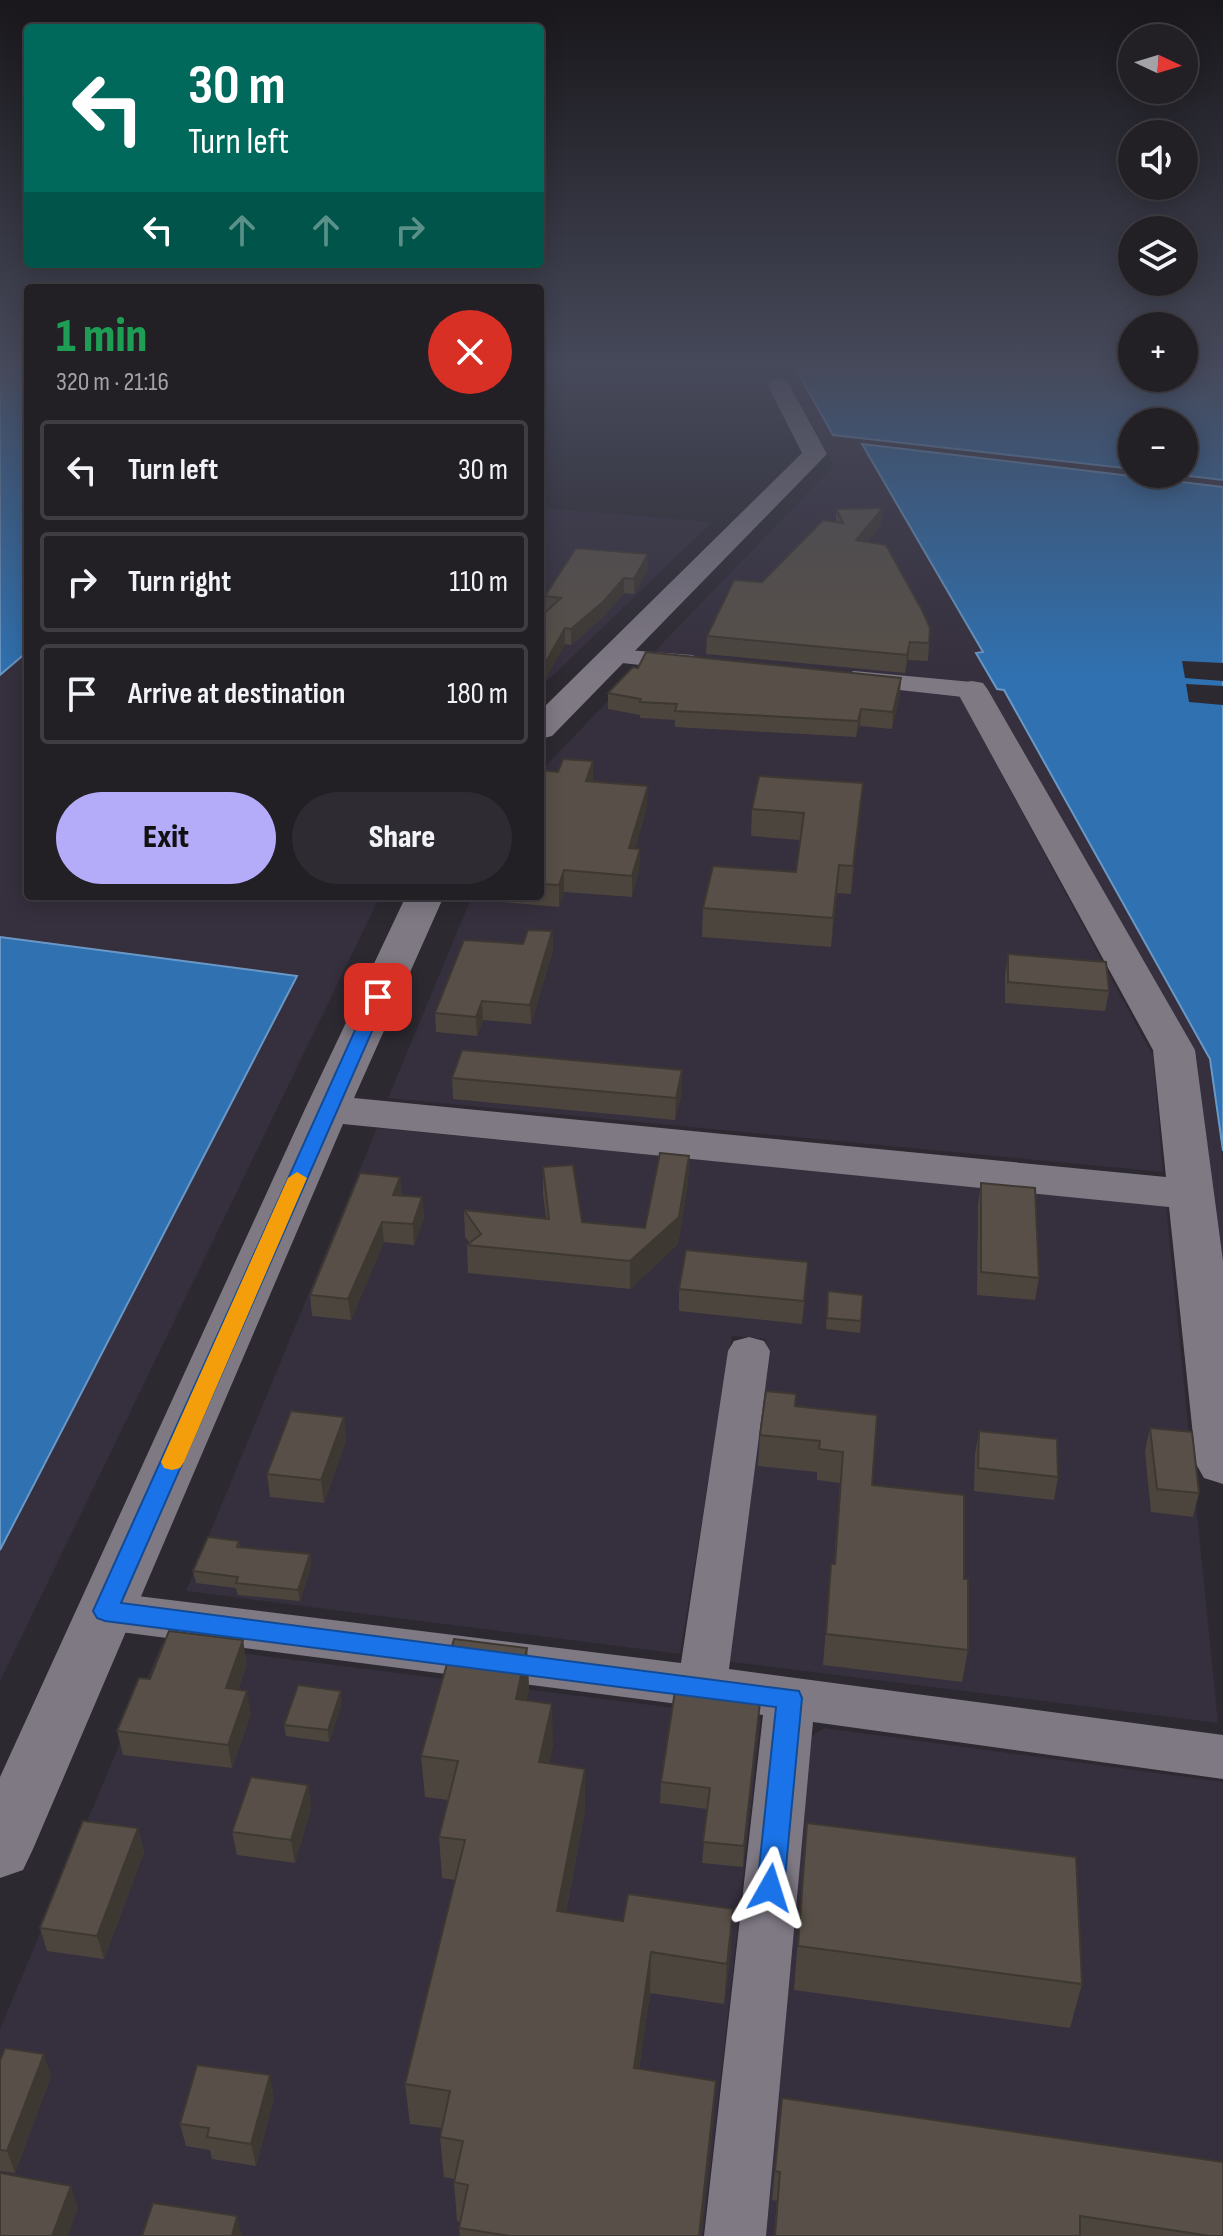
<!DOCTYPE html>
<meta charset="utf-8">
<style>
:root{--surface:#221f25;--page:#2e2c32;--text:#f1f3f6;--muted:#a2a2a7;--line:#3f3d42;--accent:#b4acf9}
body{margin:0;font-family:"Sofia Sans Condensed",sans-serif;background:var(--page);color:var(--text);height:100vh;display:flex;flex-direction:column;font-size:30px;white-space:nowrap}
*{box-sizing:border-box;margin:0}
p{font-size:26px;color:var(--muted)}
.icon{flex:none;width:44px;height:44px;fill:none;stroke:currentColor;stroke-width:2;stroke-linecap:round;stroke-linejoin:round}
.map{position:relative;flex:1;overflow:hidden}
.drawer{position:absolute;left:24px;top:284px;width:520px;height:616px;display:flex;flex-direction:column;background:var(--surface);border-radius:8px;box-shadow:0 4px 20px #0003,0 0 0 2px var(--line)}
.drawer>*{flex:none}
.banner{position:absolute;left:24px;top:24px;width:520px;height:244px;border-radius:8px;box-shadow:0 4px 20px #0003,0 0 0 2px var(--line);background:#00695c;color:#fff;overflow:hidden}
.needle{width:52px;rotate:94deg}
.fabs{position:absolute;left:1118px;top:24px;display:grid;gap:16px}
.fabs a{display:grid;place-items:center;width:80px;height:80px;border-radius:50%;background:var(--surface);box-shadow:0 4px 20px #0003,0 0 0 2px var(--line);font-size:40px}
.pin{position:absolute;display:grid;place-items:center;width:68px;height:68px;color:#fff;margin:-34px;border-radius:16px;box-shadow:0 4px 12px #0006}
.me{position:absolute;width:88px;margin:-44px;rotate:6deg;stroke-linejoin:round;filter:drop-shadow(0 0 6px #0008)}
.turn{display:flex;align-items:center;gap:28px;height:168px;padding:0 32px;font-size:36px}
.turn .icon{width:104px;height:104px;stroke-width:2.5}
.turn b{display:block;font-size:56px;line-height:68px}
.lanes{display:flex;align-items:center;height:76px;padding:0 32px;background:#0003;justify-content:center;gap:40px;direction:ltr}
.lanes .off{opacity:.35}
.round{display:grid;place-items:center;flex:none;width:84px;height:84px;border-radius:42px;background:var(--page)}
.headline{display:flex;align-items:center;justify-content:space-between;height:136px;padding:0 32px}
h1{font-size:48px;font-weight:800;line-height:60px;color:#1e9e55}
.button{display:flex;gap:16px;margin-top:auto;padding:16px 32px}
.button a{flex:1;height:92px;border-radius:48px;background:var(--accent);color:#111;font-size:32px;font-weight:800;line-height:92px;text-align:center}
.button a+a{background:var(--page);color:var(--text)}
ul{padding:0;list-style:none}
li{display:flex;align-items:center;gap:24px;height:100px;margin:0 16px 12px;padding:0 16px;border:4px solid var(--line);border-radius:8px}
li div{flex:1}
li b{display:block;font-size:30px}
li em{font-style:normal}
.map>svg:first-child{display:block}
.built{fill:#362f3d}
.water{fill:#2f71b1;stroke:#6a98c6;stroke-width:2}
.pier{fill:#2d2931}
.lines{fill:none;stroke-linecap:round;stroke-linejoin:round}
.minor{fill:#7f7984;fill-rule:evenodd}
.tertiary{fill:#7f7984;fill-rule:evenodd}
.wall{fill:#4c453e}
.shaded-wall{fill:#3e3832}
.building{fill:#585048;stroke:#3e3832;stroke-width:2}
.route{fill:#1a73e8;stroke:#114b97;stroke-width:2}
.slow{fill:#f59e0b}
</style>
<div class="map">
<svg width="1223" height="2236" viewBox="0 0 1223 2236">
<rect width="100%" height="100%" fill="#2d2931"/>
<g class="built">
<polygon points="780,364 793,364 833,435 1132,469 1132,474 1172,474 1223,480 1223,487 863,444 984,652 977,653 997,689 1004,689 1208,1055 1223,1161 1223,1312 1189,1054 980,684 653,653 834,466"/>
<polygon points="540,508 712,522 540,688"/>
<polygon points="28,651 28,896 380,896 0,1681 0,1550 297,977 0,937 0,675"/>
<polygon points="645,662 958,693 1153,1056 1163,1172 388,1098 472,896 540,896 540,772"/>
<polygon points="377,1128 1166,1205 1218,1723 726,1661 766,1339 732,1336 680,1654 186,1591"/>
<polygon points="162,1643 761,1719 703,2236 0,2236 0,2029"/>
<polygon points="824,1728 1223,1782 1223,2236 764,2236 809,1738"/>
</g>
<g class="water">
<polygon points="0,364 28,364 28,651 0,675"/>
<polygon points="793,364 1132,364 1132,378 1184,378 1184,364 1223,364 1223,480 1172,474 1184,474 1184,422 1132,422 1132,469 833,435"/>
<polygon points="862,444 1223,487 1223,1151 1210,1059 1004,690 997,689 976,653 983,652"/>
<polygon points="0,937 297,976 0,1550"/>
</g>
<g class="pier">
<polygon points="1182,661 1223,663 1223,681 1185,678"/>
<polygon points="1186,684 1223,686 1223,705 1189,702"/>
</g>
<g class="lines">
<g class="minor">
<polygon points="614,649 692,655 701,658 705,663 701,668 692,671 605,661 602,656 605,651"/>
<polygon points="854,671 972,682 981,685 985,690 981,695 972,698 845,684 841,679 845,674"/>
<polygon points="749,1337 764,1341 770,1351 729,1669 1223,1735 1223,1779 813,1722 766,2236 704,2236 763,1715 105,1630 88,1624 81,1611 88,1598 105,1592 681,1663 728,1351 734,1341"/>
</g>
<g class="tertiary">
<polygon points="779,379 787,381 790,386 827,454 552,736 540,739 540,711 802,453 768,386 771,381"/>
<polygon points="972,681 983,683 988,690 1195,1050 1223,1261 1223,1484 1204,1478 1196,1464 1169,1207 343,1124 33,1849 23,1870 0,1878 0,1777 305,1109 406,896 444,896 354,1098 1166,1177 1153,1050 956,690 961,683"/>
</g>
</g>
<g class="wall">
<polygon points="836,509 881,524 867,542 930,628 928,661 908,660 905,673 706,654 707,636 762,582 836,521"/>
<polygon points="648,554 648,569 634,594 624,593 603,617 571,645 565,644 543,683 540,683 540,617 545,612 545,596"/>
<polygon points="608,693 900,694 892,729 860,726 856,737 675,727 675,720 640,718 640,715 608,709"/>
<polygon points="540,770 593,781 647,806 635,849 640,849 639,870 632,897 564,892 559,907 478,900 478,896 540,896"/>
<polygon points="863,783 851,894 837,893 831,947 702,937 703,908 796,872 800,840 751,836 752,809"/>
<polygon points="552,931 553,950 531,1024 483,1020 477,1036 436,1032 435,1013 523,944"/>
<polygon points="1008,954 1109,991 1105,1011 1005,1003 1005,975"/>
<polygon points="682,1070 682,1092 675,1120 453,1099 452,1078"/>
<polygon points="689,1156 688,1182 678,1244 630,1289 468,1273 467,1245 470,1243 465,1237 464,1210 546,1218 543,1194 543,1167 582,1222 645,1228"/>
<polygon points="400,1177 401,1195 422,1197 424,1218 414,1245 384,1242 351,1320 312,1316 310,1295"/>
<polygon points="981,1183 1039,1278 1035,1300 977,1295 978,1205"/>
<polygon points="806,1285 802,1324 679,1311 679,1289"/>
<polygon points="828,1291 863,1295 860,1333 826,1329"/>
<polygon points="795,1406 877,1415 872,1485 964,1579 968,1650 962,1682 823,1665 831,1564 834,1564 840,1483 817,1480 817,1472 758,1466 760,1435"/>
<polygon points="344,1417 346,1440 324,1503 270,1497 267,1474"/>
<polygon points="1150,1428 1199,1493 1193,1517 1151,1512 1145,1451"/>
<polygon points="979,1431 1058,1477 1054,1500 974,1491 975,1454"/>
<polygon points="239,1541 240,1547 310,1554 311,1566 300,1601 238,1595 236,1588 196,1583 193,1571"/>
<polygon points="527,1648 529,1689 526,1701 553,1745 549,1764 585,1769 585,1810 566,1912 731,1950 724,2004 650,1993 639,2069 713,2120 701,2236 460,2236 459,2228 461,2222 457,2221 454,2182 454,2179 444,2177 440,2137 442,2128 410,2124 405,2084 455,1880 442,1878 439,1837 448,1800 425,1797 421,1756"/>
<polygon points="247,1664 238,1690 251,1714 232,1768 123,1755 117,1731 150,1679"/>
<polygon points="342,1703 329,1742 286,1736 284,1725"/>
<polygon points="758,1723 743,1867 702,1863 707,1809 660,1803 661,1782"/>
<polygon points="308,1785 311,1808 295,1863 237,1855 232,1832"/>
<polygon points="807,1823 1082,1984 1070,2028 794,1990"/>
<polygon points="138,1828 144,1852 104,1959 47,1951 40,1928"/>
<polygon points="0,2061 51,2076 15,2173 0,2171"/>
<polygon points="274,2098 256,2166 212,2159 210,2150 186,2146 180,2124"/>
<polygon points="782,2098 1223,2236 774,2236 777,2201 772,2200"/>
</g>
<g class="shaded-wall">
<polygon points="883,508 881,524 855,557 856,540"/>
<polygon points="648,554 648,569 634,594 634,579"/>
<polygon points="624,578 624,593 603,617 571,645 571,629"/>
<polygon points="565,628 565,644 543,683 543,667"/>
<polygon points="910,642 908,660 905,673 907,655"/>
<polygon points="901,678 900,694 892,729 893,712"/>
<polygon points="861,709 860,726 856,737 858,721"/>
<polygon points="593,761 593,781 586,781"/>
<polygon points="863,783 861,810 851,894 853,866"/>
<polygon points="648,786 647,806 629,870 629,848"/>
<polygon points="640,849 639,870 632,897 632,876"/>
<polygon points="839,865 837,893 831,947 833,918"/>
<polygon points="564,870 564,892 559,907 559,885"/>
<polygon points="552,931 553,950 531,1024 530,1005"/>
<polygon points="482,1001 483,1020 477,1036 476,1017"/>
<polygon points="682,1070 682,1092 675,1120 676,1098"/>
<polygon points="689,1156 688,1182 678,1244 630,1289 630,1261"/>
<polygon points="400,1177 402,1197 393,1195"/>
<polygon points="422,1197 424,1218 414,1245 413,1224"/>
<polygon points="382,1222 384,1242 351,1320 348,1299"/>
<polygon points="344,1417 346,1440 324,1503 321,1480"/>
<polygon points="310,1554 311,1566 300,1601 298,1590"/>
<polygon points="243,1640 247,1664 230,1712 226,1688"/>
<polygon points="527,1648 529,1689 518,1741 516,1699"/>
<polygon points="247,1691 251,1714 232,1768 228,1745"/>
<polygon points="341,1691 342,1703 329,1742 328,1730"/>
<polygon points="760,1702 758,1723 743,1867 744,1846"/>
<polygon points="552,1704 553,1745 540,1803 539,1762"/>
<polygon points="585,1769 585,1810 558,1952 557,1911"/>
<polygon points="308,1785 311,1808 295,1863 291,1840"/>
<polygon points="138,1828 144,1852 104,1959 97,1936"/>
<polygon points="733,1909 731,1950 724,2004 727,1964"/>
<polygon points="651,1952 650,1993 633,2108 634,2068"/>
<polygon points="44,2054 51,2076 15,2173 7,2151"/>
<polygon points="270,2075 274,2098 256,2166 251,2144"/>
<polygon points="716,2081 713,2120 701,2236 699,2236"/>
<polygon points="71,2186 78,2208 68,2236 52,2236"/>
<polygon points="237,2216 242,2236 232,2236"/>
</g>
<g class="building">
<polygon points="883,508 856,540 886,545 922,610 930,628 929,643 910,642 907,655 707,636 734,580 762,582 823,520 843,523 836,509"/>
<polygon points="576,548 648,554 634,579 624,578 603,602 571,629 565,628 543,667 540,666 540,617 561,598 545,596"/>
<polygon points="646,652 901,678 893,712 861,709 858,721 675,711 677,704 640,702 641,699 608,693 633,667 638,668"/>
<polygon points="563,759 593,761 586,781 648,786 629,848 640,849 632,876 564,870 559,885 540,884 540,770 558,772"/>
<polygon points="759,776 863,783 853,866 839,865 833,918 703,908 713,866 796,872 804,813 752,809"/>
<polygon points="528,930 552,931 530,1005 482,1001 476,1017 435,1013 464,940 523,944"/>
<polygon points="1008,954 1106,962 1109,991 1008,982"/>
<polygon points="462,1050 682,1070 676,1098 452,1078"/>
<polygon points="660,1153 689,1156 679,1217 630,1261 467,1245 481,1234 464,1210 549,1219 543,1167 573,1165 582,1222 645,1228"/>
<polygon points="360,1173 400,1177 393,1195 422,1197 413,1224 382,1222 348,1299 310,1295"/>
<polygon points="981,1183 1035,1188 1039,1278 981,1272"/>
<polygon points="686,1250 808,1262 804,1301 679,1289"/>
<polygon points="828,1291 863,1295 861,1321 827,1318"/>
<polygon points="766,1391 796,1394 795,1406 877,1415 872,1485 964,1495 964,1579 968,1579 968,1650 826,1634 831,1564 835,1564 843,1452 819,1449 820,1441 760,1435"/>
<polygon points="291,1411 344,1417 321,1480 267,1474"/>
<polygon points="1150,1428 1192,1432 1199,1493 1157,1489"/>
<polygon points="979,1431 1057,1439 1058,1477 978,1468"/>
<polygon points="208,1537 239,1541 237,1547 310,1554 298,1590 236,1583 238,1577 193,1571"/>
<polygon points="169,1631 243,1640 226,1688 247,1691 228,1745 117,1731 139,1678 150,1679"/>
<polygon points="454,1639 527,1648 516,1699 552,1704 539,1762 585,1769 557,1911 623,1921 628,1894 733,1909 727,1964 651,1952 634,2068 716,2081 699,2236 510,2236 459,2228 468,2185 454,2182 463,2141 440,2137 450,2091 405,2084 465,1840 439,1837 458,1761 421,1756"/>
<polygon points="298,1685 341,1691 328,1730 284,1725"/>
<polygon points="675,1691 760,1702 744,1846 703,1842 710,1788 661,1782"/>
<polygon points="251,1777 308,1785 291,1840 232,1832"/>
<polygon points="83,1821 138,1828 97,1936 40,1928"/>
<polygon points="807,1823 1076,1857 1082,1984 798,1946"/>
<polygon points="5,2048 44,2054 7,2151 0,2150 0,2061"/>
<polygon points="197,2065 270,2075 251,2144 207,2137 209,2128 180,2124"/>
<polygon points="782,2098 1223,2162 1223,2236 1210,2236 1080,2216 1080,2236 775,2236 780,2172 775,2171"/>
<polygon points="0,2173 71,2186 52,2236 0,2236"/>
<polygon points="153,2203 237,2216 232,2236 142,2236"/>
</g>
<linearGradient id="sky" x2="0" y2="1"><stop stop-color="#19171b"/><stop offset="0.54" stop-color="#46495a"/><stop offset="1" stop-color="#46495a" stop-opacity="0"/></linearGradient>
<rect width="1223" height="678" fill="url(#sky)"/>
<polygon class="route" points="378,992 387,997 121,1603 799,1691 802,1698 784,1888 780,1897 770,1900 761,1897 757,1888 776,1707 105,1621 97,1618 93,1611 370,997"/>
<polygon class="slow" points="297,1172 307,1178 184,1462 180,1468 172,1470 164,1468 161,1462 288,1178"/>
</svg>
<div class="fabs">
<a><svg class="needle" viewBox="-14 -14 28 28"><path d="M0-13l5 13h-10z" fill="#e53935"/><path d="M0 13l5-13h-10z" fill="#a2a2a7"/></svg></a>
<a><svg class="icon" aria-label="sound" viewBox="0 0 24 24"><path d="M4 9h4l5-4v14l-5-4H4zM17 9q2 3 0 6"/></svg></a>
<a><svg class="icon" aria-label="layers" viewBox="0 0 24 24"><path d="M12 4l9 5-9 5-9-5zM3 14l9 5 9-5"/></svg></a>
<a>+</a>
<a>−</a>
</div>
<div class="pin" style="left:378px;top:997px;background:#d93025"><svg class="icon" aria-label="arrive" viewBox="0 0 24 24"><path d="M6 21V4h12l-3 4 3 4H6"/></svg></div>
<svg class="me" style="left:770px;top:1888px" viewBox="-20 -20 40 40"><path d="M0-17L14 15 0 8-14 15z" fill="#1a73e8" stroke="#fff" stroke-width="4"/></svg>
<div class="banner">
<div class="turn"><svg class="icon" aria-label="left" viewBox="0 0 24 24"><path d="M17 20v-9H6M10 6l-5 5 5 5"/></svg><div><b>30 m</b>Turn left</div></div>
<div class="lanes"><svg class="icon" aria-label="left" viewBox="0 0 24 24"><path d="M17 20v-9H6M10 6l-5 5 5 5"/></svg><svg class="icon off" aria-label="ahead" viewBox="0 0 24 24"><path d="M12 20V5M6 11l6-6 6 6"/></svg><svg class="icon off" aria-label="ahead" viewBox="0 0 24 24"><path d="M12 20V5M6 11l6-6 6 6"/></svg><svg class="icon off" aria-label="right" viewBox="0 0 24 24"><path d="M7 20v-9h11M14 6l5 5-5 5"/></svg></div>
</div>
<section class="drawer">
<div class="headline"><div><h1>1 min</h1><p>320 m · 21:16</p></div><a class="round" style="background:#d93025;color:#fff"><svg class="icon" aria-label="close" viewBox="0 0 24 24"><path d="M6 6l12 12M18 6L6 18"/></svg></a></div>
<ul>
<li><svg class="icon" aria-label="left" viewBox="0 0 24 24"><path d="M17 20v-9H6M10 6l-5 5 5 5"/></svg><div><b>Turn left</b></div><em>30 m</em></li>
<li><svg class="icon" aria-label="right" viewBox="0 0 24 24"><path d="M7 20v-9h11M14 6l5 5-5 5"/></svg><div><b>Turn right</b></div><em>110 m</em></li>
<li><svg class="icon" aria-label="arrive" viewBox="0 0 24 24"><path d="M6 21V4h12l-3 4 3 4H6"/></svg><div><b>Arrive at destination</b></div><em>180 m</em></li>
</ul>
<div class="button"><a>Exit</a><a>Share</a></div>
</section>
</div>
